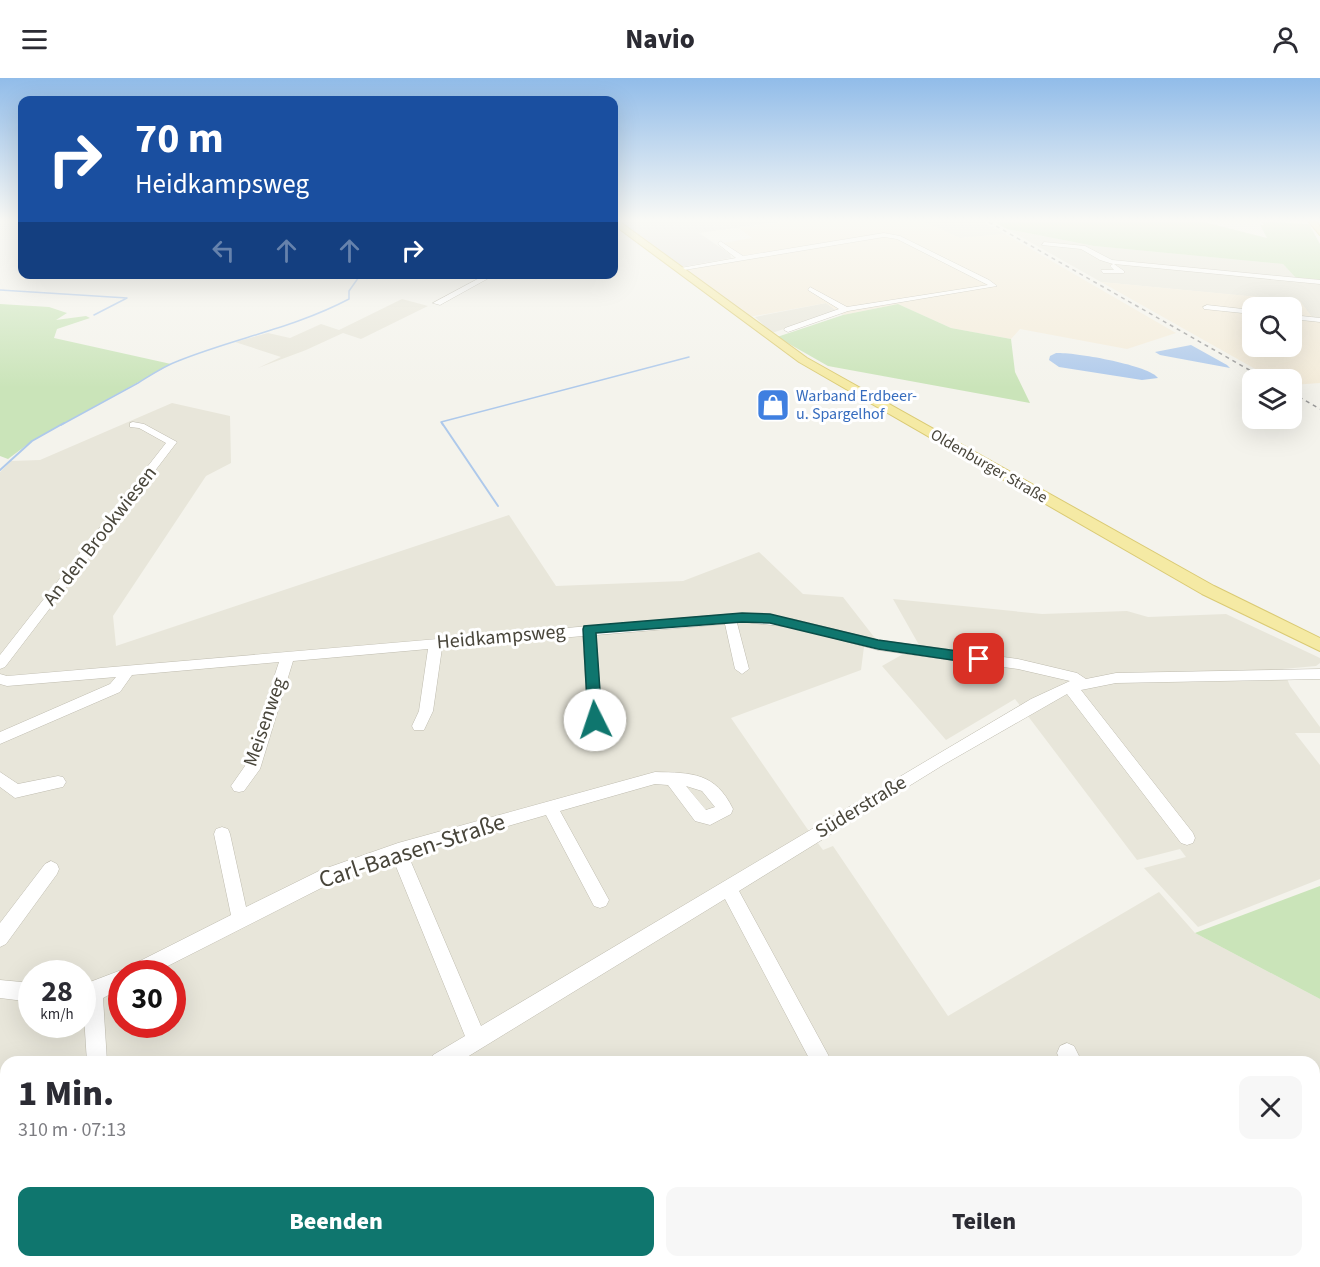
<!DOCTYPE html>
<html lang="de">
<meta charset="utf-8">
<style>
:root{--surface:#fff;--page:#f7f7f7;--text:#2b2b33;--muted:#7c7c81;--accent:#0f766e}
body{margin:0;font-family:"Source Sans 3",sans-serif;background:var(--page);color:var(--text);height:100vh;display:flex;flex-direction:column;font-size:22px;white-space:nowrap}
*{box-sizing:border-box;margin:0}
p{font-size:20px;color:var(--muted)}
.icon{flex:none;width:33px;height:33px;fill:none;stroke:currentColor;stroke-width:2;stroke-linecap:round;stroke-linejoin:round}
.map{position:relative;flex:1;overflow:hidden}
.sheet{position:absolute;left:0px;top:978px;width:1320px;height:212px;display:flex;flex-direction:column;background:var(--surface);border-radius:18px 18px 0 0;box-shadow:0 6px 24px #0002}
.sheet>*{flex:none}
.top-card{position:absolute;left:18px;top:18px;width:600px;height:183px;border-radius:12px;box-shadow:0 6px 24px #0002;background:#1a4fa0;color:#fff;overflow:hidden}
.tools{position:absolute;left:1242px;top:219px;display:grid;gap:12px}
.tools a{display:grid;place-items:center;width:60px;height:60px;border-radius:12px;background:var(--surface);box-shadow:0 6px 24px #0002;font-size:30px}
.speed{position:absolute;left:18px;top:882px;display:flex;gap:12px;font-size:30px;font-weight:700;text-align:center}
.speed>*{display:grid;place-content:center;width:78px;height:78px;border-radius:50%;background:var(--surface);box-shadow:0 6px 24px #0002;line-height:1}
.speed small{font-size:15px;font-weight:400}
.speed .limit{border:9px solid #d22;background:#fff;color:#111}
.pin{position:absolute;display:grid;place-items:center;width:51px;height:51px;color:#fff;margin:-26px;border-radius:12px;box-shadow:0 3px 9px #0006}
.me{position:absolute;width:66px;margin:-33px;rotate:356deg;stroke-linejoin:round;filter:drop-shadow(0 0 4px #0008)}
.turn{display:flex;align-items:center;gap:21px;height:126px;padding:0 18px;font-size:27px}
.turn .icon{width:78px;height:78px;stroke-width:2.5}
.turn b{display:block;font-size:42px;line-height:51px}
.lanes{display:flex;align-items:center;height:57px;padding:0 18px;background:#0003;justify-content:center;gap:30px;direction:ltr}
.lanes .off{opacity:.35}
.round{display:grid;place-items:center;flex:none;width:63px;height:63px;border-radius:12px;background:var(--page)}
.head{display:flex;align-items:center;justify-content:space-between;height:102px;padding:0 18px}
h1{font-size:36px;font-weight:800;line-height:45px}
.cta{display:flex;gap:12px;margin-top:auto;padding:12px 18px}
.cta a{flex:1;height:69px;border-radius:12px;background:var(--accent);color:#fff;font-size:24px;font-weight:800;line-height:69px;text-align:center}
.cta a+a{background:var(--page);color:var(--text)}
header{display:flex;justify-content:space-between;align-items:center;height:78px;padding:0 18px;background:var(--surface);font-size:27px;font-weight:800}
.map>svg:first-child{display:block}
.residential{fill:#e8e6da;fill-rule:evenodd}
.commercial{fill:#f4ecda;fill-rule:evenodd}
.industrial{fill:#e4e2dd}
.green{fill:#cae4b9}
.water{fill:#aec9eb}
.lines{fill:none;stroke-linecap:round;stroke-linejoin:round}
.stream-far1{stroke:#aec9eb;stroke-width:1.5}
.stream{stroke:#aec9eb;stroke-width:2}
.minor-casing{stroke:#bfbcaf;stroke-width:1}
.major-casing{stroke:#daca74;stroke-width:2}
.minor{fill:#fff;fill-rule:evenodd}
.major{fill:#f5eaa4;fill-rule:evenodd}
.rail{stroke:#999;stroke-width:1.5;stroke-dasharray:4 4;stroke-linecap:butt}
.route{fill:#0f766e;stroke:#0a4d48;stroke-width:1.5}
.labels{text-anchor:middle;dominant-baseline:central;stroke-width:6;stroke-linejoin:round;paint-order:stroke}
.far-shop-label{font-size:16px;fill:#366cbe;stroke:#fff;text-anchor:start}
.far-street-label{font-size:16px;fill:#48453a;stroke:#fff}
.street-label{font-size:20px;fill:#48453a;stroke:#fff}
.near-street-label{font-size:24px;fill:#48453a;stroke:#fff}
</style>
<header><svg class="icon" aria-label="menu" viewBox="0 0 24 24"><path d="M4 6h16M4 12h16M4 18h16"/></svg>Navio<svg class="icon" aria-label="person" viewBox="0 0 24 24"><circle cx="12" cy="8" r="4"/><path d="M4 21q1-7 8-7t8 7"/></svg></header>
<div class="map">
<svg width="1320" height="1189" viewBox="0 0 1320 1189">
<rect width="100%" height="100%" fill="#f4f3ec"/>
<g class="residential">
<polygon points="924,144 983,144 1005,156 960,160"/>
<polygon points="1007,151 1094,168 1283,186 1299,203 1320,205 1320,240 1312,239 1299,223 1101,204"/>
<polygon points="402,221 428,228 361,261 343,255 306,272 258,290 281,279 235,264 268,255 290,260 321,246 339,252"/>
<polygon points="826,225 837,233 772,255 755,239"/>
<path d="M172 325 230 338 231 385 206 398 113 538 116 568 509 437 556 508 683 503 759 474 803 516 843 519 878 564 865 561 861 592 731 640 806 749 823 772 833 768 948 938 1159 814 1195 855 1320 921V1189H0V394L11 383 40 382ZM32 896H82V946H32ZM122 896H172V946H122ZM6 984H1314V1184H6Z"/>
<polygon points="893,521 1042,536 1127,533 1148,539 1226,536 1320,580 1320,585 1316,588 1283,591 1290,608 1320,649 1320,655 1295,655 1320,687 1320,801 1198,849 1144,790 1186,779 1180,771 1137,782 1015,621 946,662 882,588 919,567"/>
</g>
<g class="commercial">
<polygon points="784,144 924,144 960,160 1005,156 1176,255 1127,271 1020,251 1011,261 951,250 898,226 843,237 826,225 749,239 687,192 748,181 723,165 752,160 739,150"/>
<path d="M1101 204 1300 223 1312 239 1320 240V305L1292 307V302L1273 301ZM1252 230H1292V268H1252Z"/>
</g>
<polygon class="industrial" points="619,144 778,144 699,155 730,176 731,180 681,189"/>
<g class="green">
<polygon points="994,144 1204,144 1267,160 1260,147 1264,147 1262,144 1309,146 1320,166 1320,203 1296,200 1283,186 1094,168 1007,151"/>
<polygon points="0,226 49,229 67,235 56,242 86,238 90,240 57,251 54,260 171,286 32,363 8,381 0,378"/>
<polygon points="898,226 951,250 1011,261 1015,294 1030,325 828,288 777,259 843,237"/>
<polygon points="1320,808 1320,921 1195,855"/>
</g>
<g class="water">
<polygon points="1191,267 1227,287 1230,290 1160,277 1155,274"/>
<path d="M1056 275C1074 274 1149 287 1158 300L1142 302 1059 289 1049 282 1050 278Z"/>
</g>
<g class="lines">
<g class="stream-far1">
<polyline points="0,212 127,220 94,237"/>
<path d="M61 347C87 333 112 319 138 305 151 297 164 288 178 283 235 260 294 250 349 221V213L361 196"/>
<polyline points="443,347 441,344 689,279"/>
</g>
<g class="stream">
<polyline points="442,345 498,428"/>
<polyline points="0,392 32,363 64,345"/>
</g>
<g class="minor-casing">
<g id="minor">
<polygon points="884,155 900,158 989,202 997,208 848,233 788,254 784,252 785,250 839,231 808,212 810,209 847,229 988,207 897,161 884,159 678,193 675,191 736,180 718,166 720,163 743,178"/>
<polygon points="1044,164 1085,168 1112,182 1320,202 1320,206 1114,186 1124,193 1124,195 1103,195 1101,192 1114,192 1110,188 1113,186 1100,182 1081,171 1042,167"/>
<polygon points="487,196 496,196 440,227 433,225"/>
<polygon points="1207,227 1252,232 1252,236 1204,231 1203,229"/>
<polygon points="1292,237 1320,240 1320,244 1292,241"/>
<polygon points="1282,268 1291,268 1297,274 1290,276"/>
<polygon points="133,344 144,346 177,364 5,589 0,591 0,577 166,365 139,350 130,349 130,345"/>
<path d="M730 536 792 541 878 562 1018 581 1077 595 1086 601 1116 595 1320 591V601L1116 605 1081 612 1193 755 1195 760 1193 765 1187 767 1181 765 1067 616 943 687 739 813 832 984H811L725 821 459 984H430L433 977 465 958 393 781 333 804 152 896H122V910L103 920 107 984H87L82 907 124 891 231 837 214 756 216 751 222 749 228 751 230 756 246 829 321 792 398 765 655 694C692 695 715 694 733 731L731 736 710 747 695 743 668 707 655 706 560 733 609 822 606 828 600 830 594 828 546 737 408 777 481 948 933 679 1031 621 1070 603 1018 591 878 572 792 549 742 544 737 545 749 591 742 596 735 591 725 546 596 557 602 642 595 655H585L583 651 588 642 583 558 442 570 433 633 424 652H414L412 648 419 633 428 571 293 583 260 691 244 713 239 714 234 713 231 708 245 688 279 584 132 597 120 614 0 666V654L110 606 116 599 7 608 0 606V596L7 598ZM686 708 702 713 715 729 706 732Z"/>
<polygon points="0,694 18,706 58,698 63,699 66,704 63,709 58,710 15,720 0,709"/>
<polygon points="51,783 57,786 59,791 57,796 6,866 0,869 0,845 45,786"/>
<polygon points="0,902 32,905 32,924 0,920"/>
<polygon points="1067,965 1074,968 1082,984 1061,984 1057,975 1060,968"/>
<rect x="1314" y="1012" width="6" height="20"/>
<polygon points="89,1184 119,1184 117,1189 87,1189"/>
<polygon points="358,1184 382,1184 384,1189 360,1189"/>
<polygon points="586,1184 628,1184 629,1189 584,1189"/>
<polygon points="904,1184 928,1184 930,1189 906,1189"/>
<polygon points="1173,1184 1198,1184 1200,1189 1175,1189"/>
</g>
</g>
<g class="major-casing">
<g id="major">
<polygon points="614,144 620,144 807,280 1214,508 1320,560 1320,573 1202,516 799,284 614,147"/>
<polygon points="1309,144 1317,144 1320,149 1320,157"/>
</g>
</g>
<use href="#minor" class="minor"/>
<use href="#major" class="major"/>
<g class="rail">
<polyline points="989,144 1267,302"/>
<polyline points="1292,315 1320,331"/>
</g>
</g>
<linearGradient id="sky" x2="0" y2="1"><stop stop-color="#91bce9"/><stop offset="0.46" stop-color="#fafaf6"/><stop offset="1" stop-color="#fafaf6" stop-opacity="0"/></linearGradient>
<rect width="1320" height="310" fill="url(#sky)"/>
<polygon class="route" points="742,535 770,536 878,562 979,576 985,581 979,586 878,571 770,545 742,544 596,555 602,642 600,646 590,646 588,642 583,551 584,548"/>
<defs>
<g id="shop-square" transform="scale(1.725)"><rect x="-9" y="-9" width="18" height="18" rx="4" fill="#3f7fe0" stroke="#fff"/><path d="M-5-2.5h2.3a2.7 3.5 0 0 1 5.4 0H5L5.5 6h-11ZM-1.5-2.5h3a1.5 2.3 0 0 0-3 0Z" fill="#fff"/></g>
</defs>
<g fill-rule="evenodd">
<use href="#shop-square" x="773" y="327"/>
</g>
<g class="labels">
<g class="far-shop-label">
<text x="796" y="318">Warband Erdbeer-<tspan x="796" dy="18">u. Spargelhof</tspan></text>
</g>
<g class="far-street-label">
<text transform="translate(989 388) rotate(30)">Oldenburger Straße</text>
</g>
<g class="street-label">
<text transform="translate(100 458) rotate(-52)">An den Brookwiesen</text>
<text transform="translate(501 559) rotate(-5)">Heidkampsweg</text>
<text transform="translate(265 644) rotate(-71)">Meisenweg</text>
<text transform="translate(861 729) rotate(-31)">Süderstraße</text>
</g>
<g class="near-street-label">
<text transform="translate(412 773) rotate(-18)">Carl-Baasen-Straße</text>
</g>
</g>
</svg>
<div class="tools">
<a><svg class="icon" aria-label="search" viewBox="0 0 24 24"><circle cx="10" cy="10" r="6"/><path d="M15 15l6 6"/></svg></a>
<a><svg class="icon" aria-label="layers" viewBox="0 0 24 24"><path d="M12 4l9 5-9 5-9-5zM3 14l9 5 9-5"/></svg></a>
</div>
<div class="speed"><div>28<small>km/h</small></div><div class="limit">30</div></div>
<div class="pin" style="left:979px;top:581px;background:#d93025"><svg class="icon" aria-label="arrive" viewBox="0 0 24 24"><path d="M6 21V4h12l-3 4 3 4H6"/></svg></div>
<svg class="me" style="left:595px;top:642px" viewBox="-20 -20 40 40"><circle r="19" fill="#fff"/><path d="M0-13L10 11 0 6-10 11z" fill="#0f766e"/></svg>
<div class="top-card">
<div class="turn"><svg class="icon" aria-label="right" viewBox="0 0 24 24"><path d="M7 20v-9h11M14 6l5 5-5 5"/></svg><div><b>70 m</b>Heidkampsweg</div></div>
<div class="lanes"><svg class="icon off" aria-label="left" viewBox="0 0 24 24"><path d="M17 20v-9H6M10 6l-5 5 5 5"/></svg><svg class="icon off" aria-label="ahead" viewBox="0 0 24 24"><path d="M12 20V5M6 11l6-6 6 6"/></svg><svg class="icon off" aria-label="ahead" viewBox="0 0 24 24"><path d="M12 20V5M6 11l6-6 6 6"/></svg><svg class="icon" aria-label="right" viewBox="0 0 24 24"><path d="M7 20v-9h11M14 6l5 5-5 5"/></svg></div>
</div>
<section class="sheet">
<div class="head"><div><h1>1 Min.</h1><p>310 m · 07:13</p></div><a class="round"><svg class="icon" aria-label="close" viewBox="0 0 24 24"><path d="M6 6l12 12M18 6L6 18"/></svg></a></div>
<div class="cta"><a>Beenden</a><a>Teilen</a></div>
</section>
</div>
